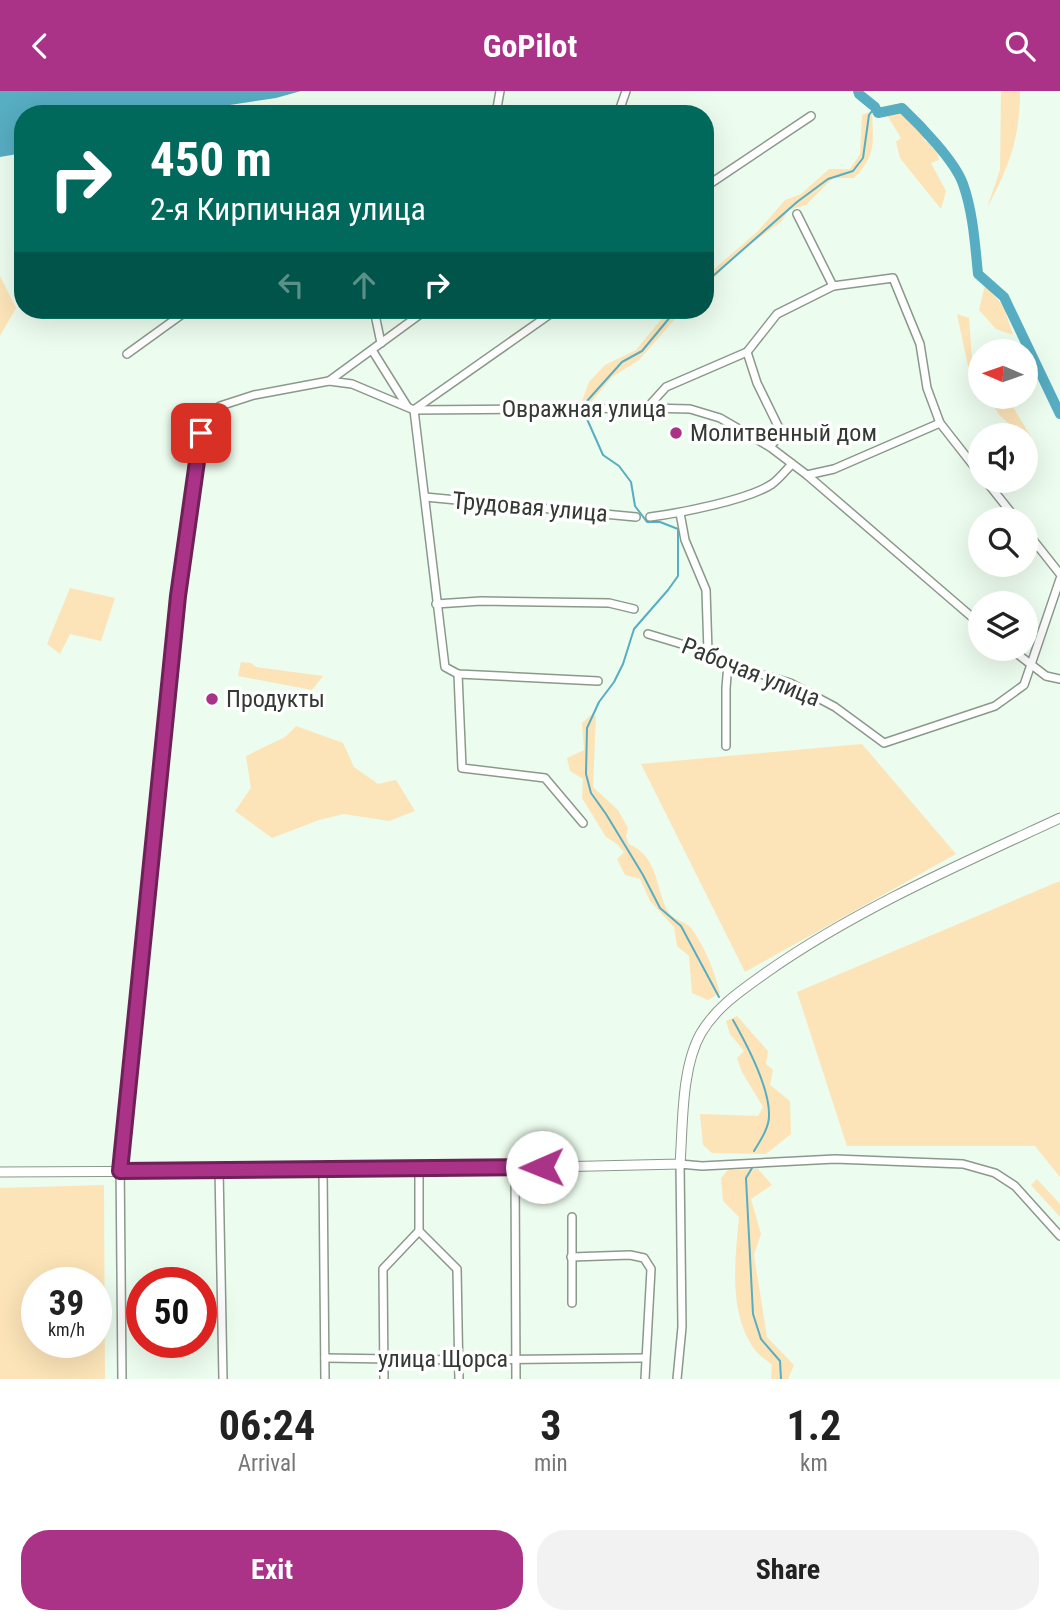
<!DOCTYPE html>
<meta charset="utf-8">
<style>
:root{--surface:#fff;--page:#f2f2f2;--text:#222;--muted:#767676;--accent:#aa3287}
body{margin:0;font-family:"Roboto Condensed",sans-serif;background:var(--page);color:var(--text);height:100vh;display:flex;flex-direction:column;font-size:26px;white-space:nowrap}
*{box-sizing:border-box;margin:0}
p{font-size:23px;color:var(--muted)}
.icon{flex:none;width:38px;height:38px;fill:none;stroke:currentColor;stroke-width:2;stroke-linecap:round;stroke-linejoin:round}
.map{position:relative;height:1288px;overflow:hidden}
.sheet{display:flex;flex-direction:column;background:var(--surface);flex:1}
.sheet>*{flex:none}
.top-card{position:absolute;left:14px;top:14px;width:700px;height:214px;border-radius:28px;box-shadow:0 7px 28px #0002;background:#00695c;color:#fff;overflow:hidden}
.needle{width:46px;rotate:272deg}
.controls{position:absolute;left:968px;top:248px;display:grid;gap:14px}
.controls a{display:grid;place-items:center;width:70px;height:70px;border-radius:50%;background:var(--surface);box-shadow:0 7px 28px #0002;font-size:35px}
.speed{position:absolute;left:21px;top:1176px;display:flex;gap:14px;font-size:35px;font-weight:700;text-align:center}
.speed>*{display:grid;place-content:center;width:91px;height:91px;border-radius:50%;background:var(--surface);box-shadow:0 7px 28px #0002;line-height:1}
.speed small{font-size:18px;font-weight:400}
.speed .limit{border:10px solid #d22;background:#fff;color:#111}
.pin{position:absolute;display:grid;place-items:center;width:60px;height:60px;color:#fff;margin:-30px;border-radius:14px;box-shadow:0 4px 10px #0006}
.me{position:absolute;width:77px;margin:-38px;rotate:269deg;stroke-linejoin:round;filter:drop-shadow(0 0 5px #0008)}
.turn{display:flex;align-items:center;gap:24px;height:147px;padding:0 21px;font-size:32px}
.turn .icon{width:91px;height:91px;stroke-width:2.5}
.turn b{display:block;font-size:49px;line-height:60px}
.lanes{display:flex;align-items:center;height:66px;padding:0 21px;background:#0003;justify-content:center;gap:35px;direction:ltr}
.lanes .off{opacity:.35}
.eta{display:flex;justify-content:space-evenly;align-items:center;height:119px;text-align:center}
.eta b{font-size:42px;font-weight:700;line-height:49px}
.primary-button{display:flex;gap:14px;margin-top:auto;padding:14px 21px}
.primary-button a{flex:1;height:80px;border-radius:28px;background:var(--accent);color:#fff;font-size:28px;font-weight:700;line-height:80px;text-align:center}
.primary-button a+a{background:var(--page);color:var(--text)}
header{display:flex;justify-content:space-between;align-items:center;height:91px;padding:0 21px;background:var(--accent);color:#fff;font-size:32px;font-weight:700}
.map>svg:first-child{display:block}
.green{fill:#fce4b8;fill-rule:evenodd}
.water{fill:#57adc2}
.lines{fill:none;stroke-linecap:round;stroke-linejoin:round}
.stream{stroke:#57adc2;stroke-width:2}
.river{stroke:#57adc2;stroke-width:10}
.minor-casing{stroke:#8a998c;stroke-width:10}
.major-casing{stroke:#8a998c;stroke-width:11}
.minor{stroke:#fff;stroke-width:7}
.major{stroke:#fff;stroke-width:9}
.route-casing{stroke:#6e2058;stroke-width:18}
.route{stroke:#aa3287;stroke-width:12}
.poi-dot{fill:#aa3287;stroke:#fff;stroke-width:2.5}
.labels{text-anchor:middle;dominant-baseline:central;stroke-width:7;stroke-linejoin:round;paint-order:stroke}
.street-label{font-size:24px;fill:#333933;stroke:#fff}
.poi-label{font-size:24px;fill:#333933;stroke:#fff;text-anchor:start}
</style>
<header><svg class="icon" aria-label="back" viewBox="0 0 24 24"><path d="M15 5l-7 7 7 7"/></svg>GoPilot<svg class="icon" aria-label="search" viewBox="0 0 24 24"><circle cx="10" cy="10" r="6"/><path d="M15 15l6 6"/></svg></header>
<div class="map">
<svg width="1060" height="1288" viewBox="0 0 1060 1288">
<rect width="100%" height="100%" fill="#ecfcee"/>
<g class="green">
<path d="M1001 0H1020C1020 48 1009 76 987 117L1000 79Z"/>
<path d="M872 20C873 51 877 64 854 87H833L806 114 789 119 781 131 742 159 705 196V186L758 140 785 109 801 103 829 78H850L860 63 862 24Z"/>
<polygon points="902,22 921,39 925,50 936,56 939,69 931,72 946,100 941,118 900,67 896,51 901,47 887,24"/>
<polygon points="0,185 16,217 0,245"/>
<polygon points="985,194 1004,216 1013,244 996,238 979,219"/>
<polygon points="669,219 683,219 639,269 612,286 591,311 582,310 589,291 605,274 636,259"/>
<polygon points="957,223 969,227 972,268 980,276 980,294 968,275"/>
<polygon points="988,306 1007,306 1037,356 1000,325"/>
<polygon points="70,497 115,507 101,550 70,543 60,563 47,553"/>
<polygon points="241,571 251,572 256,576 323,585 312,599 238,585"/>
<path d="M591 624 596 625 593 696 618 719 628 737 626 746 629 753C660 767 654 797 669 822 674 829 685 830 691 837 705 856 714 879 720 902L708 909 692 902 689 865 677 855 674 836 650 810 640 788 625 784 617 768 624 761 617 753 606 746 582 707 583 688 570 680 567 667 584 659 582 632Z"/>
<polygon points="296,635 343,652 354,676 378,693 396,689 415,720 389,730 344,723 319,729 272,747 235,720 251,697 246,665 285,646"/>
<polygon points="862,653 956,763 745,881 641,673"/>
<polygon points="1060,790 1060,1086 1035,1055 847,1055 797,901"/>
<polygon points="737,925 768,960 766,973 773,979 770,994 790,1010 791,1043 766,1063 712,1062 703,1054 700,1023 758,1025 763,1016 742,981 737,967 744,960 730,943 726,930"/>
<path d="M758 1078 772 1094 751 1108 761 1143 754 1164 767 1246 794 1274 788 1288H771L772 1274C767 1269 759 1265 755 1259 728 1222 735 1169 739 1126L723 1110 721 1087 728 1079Z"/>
<polygon points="1037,1088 1060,1113 1060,1126 1031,1094"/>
<path d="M104 1094 105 1288H0V1097ZM37 1192H96V1251H37Z"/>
</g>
<polygon class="water" points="0,0 301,0 276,7 171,23 23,23 23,62 0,66"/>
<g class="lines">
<g class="stream">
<polyline points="705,192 797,111 828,88 853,80 863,67 869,24 875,16"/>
<polyline points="587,310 622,271 642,260 676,219"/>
<polyline points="587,328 603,364 619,375 631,391 635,415 647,431 660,431 678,438 678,485 668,499 634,538 623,573 614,591 599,611 587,637 586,683 591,702 606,723 643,784 660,817 681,835 719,906"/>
<path d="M733 929C746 952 770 998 769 1025 769 1037 760 1050 754 1060"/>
<polyline points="752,1077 746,1087 753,1223 761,1248 780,1270 781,1288"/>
</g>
<path class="river" d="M858 0 859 3 875 16 878 22 902 17C920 34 955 70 963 93 973 121 975 153 978 183L1004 206 1060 323"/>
<g class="minor-casing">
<g id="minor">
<polyline points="496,23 500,0"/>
<polyline points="618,23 626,0"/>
<polyline points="705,96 811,25"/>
<polyline points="797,123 833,195"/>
<polyline points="374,219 381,252"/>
<polyline points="372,259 407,315"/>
<polyline points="747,261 757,292 779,337 779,345 770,356"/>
<polyline points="127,263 188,219"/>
<polyline points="329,290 352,293 414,319 647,317 690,318 720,327 770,356 807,384 980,533"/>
<polyline points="647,317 666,296 747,261 777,223 833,195 893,187 920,253 927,297 940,332 980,383"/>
<polyline points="415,318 556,219"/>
<polyline points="414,319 445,576 458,583 598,590"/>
<polyline points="807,384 834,378 940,332"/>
<polyline points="986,390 1017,429"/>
<polyline points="425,406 636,426"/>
<polyline points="680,422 685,449 706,499 708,561"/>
<path d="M650 426C680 422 748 409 772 393 779 388 786 379 792 373"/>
<polyline points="1026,440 1060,483"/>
<polyline points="436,513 481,510 609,512 634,518"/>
<polyline points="648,543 708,561 728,573 790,592 835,616 884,652 995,615 1024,594 1060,488"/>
<polyline points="1011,558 1046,585 1060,588"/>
<polyline points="458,583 462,677 545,687 583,732"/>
<polyline points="726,655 726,597 728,573"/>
<polyline points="515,1076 516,1288"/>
<polyline points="219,1078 223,1288"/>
<polyline points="323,1079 325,1288"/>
<polyline points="419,1079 419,1140 457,1178 459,1288"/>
<polyline points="572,1126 572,1212"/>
<polyline points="571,1166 630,1164 644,1167 651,1178 645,1288"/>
<polyline points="325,1267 459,1269 645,1267"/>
<polyline points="122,1288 120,1068 178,505 201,342 205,329 220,315 254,304 329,290 426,219"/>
<polyline points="384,1288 383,1178 419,1140"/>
<polyline points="677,1288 682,1236 680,1073 702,1075 835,1068 963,1073 995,1082 1015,1095 1060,1145"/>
</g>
</g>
<g class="major-casing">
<path id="major" d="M0 1081 419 1079 680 1073C683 1034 681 977 701 942 717 915 742 899 767 881 857 818 961 773 1060 727"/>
</g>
<use href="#minor" class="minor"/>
<use href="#major" class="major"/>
</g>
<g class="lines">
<g class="route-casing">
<polyline id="route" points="201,342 178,505 120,1080 542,1076"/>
</g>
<use href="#route" class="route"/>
</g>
<g class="poi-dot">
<circle cx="676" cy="342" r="7"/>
<circle cx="212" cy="608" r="7"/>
</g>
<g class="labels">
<g class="street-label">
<text x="584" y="318">Овражная улица</text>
<text transform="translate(530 416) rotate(5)">Трудовая улица</text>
<text transform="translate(751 581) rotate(22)">Рабочая улица</text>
<text x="443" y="1268">улица Щорса</text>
</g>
<g class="poi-label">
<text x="690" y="342">Молитвенный дом</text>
<text x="226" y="608">Продукты</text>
</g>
</g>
</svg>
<div class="controls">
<a><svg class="needle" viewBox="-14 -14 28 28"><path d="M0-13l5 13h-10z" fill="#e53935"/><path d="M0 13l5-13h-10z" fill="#767676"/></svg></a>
<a><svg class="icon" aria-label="sound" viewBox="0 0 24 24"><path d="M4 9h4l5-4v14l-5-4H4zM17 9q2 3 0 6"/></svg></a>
<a><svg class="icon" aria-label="search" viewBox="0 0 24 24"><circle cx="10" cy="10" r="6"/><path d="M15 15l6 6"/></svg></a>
<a><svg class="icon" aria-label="layers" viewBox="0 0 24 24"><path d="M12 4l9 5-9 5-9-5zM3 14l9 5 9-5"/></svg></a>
</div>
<div class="speed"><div>39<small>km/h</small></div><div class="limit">50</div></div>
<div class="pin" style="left:201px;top:342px;background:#d93025"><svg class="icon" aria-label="arrive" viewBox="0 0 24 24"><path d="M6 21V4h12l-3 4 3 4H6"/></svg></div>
<svg class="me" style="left:542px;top:1076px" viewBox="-20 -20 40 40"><circle r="19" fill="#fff"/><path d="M0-13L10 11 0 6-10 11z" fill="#aa3287"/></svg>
<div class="top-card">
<div class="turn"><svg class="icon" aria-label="right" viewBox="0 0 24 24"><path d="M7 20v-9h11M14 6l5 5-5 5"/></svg><div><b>450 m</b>2-я Кирпичная улица</div></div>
<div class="lanes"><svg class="icon off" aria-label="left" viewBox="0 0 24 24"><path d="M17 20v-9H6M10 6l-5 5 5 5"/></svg><svg class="icon off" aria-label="ahead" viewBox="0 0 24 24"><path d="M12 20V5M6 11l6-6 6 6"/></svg><svg class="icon" aria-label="right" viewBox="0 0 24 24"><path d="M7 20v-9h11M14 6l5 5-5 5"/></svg></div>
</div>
</div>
<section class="sheet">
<div class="eta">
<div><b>06:24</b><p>Arrival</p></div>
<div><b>3</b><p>min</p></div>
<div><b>1.2</b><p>km</p></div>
</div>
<div class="primary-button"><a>Exit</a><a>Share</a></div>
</section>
